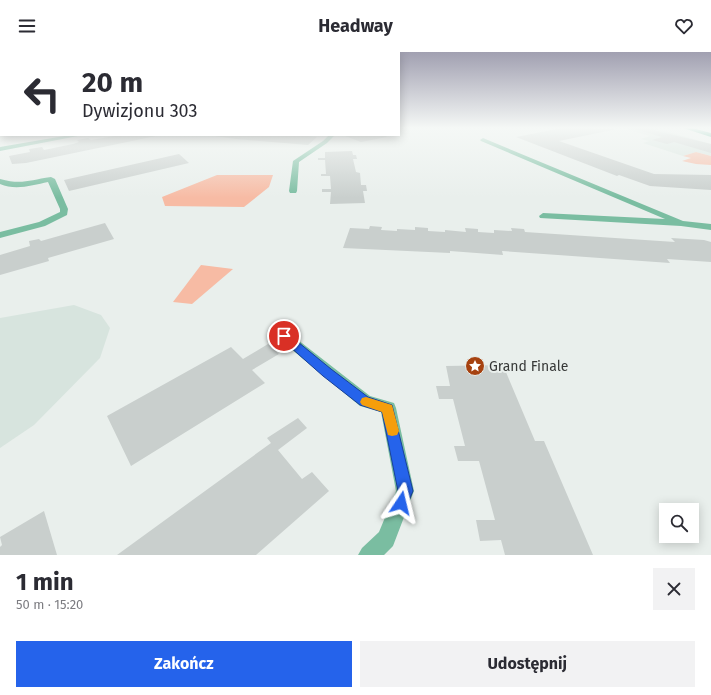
<!DOCTYPE html>
<html lang="pl">
<meta charset="utf-8">
<style>
:root{--surface:#fff;--page:#f2f2f3;--text:#2b2b33;--muted:#7c7c81;--accent:#2563eb}
body{margin:0;font-family:"Fira Sans",sans-serif;background:var(--page);color:var(--text);height:100vh;display:flex;flex-direction:column;font-size:15px;white-space:nowrap}
*{box-sizing:border-box;margin:0}
p{font-size:13px;color:var(--muted)}
.icon{flex:none;width:22px;height:22px;fill:none;stroke:currentColor;stroke-width:2;stroke-linecap:round;stroke-linejoin:round}
.map{position:relative;height:503px;overflow:hidden}
.panel{display:flex;flex-direction:column;background:var(--surface);flex:1}
.panel>*{flex:none}
.top-card{position:absolute;left:0px;top:0px;width:400px;height:84px;box-shadow:0 2px 10px #0003;background:#fff;color:var(--text);overflow:hidden}
.controls{position:absolute;left:659px;top:451px;display:grid;gap:8px}
.controls a{display:grid;place-items:center;width:40px;height:40px;border-radius:0px;background:var(--surface);box-shadow:0 2px 10px #0003;font-size:20px}
.pin{position:absolute;display:grid;place-items:center;width:34px;height:34px;color:#fff;margin:-17px;border:2px solid #fff;border-radius:50%;box-shadow:0 1px 4px #0007}
.me{position:absolute;width:44px;margin:-22px;rotate:10deg;stroke-linejoin:round;filter:drop-shadow(0 0 3px #0008)}
.turn{display:flex;align-items:center;gap:14px;height:84px;padding:0 16px;font-size:18px}
.turn .icon{width:52px;height:52px;stroke-width:2.5}
.turn b{display:block;font-size:28px;line-height:34px}
.round{display:grid;place-items:center;flex:none;width:42px;height:42px;border-radius:0px;background:var(--page)}
.headline{display:flex;align-items:center;justify-content:space-between;height:68px;padding:0 16px}
h1{font-size:24px;font-weight:700;line-height:30px}
.primary-button{display:flex;gap:8px;margin-top:auto;padding:8px 16px}
.primary-button a{flex:1;height:46px;border-radius:0px;background:var(--accent);color:#fff;font-size:16px;font-weight:700;line-height:46px;text-align:center}
.primary-button a+a{background:var(--page);color:var(--text)}
header{display:flex;justify-content:space-between;align-items:center;height:52px;padding:0 16px;background:var(--surface);font-size:18px;font-weight:700}
.map>svg:first-child{display:block}
.built{fill:#d7e4de}
.green{fill:#f7bba4}
.building{fill:#c9cfcd}
.lines{fill:none;stroke-linecap:round;stroke-linejoin:round}
.street{fill:#7abda1;fill-rule:evenodd}
.secondary{fill:#2aa47c;fill-rule:evenodd}
.route{fill:#2563eb;stroke:#184099}
.slow{fill:#f59e0b}
.labels{text-anchor:middle;dominant-baseline:central;stroke-width:4;stroke-linejoin:round;paint-order:stroke}
.poi-label{font-size:14px;fill:#373938;stroke:#e9efec;text-anchor:start}
</style>
<header><svg class="icon" aria-label="menu" viewBox="0 0 24 24"><path d="M4 6h16M4 12h16M4 18h16"/></svg>Headway<svg class="icon" aria-label="heart" viewBox="0 0 24 24"><path d="M12 20l-8-8c-3-5 5-10 8-4 3-6 11-1 8 4z"/></svg></header>
<div class="map">
<svg width="711" height="503" viewBox="0 0 711 503">
<rect width="100%" height="100%" fill="#e9efec"/>
<g class="built">
<polygon points="623,76 654,76 711,92 711,104 696,100 683,104 643,91 649,89 641,87 650,84"/>
<polygon points="74,253 101,263 110,276 100,306 34,373 0,396 0,266"/>
</g>
<g class="green">
<polygon points="696,100 711,104 711,113 696,112 682,109 691,106 683,104"/>
<polygon points="217,123 273,123 269,135 244,155 165,154 162,145"/>
<polygon points="201,213 233,217 192,252 173,250"/>
</g>
<g class="building">
<polygon points="562,76 617,77 559,89 654,122 711,123 711,138 650,134 619,123 617,124 516,85"/>
<polygon points="632,76 644,76 711,92 711,101 674,90 667,92 652,88 662,85"/>
<polygon points="120,83 156,84 26,111 12,112 9,104 30,100 29,97 42,95 44,98 73,92 79,90 77,88 88,86 91,88"/>
<polygon points="207,83 309,83 308,84 317,85 308,93 236,87"/>
<polygon points="350,83 384,83 387,85 361,90 345,84"/>
<polygon points="352,99 353,103 356,103 357,107 353,107 356,120 360,121 361,133 366,133 367,139 363,139 365,151 330,152 331,140 322,140 322,137 331,137 330,124 321,124 321,122 326,122 325,108 318,108 318,106 325,106 325,100"/>
<polygon points="179,102 189,111 69,139 64,128"/>
<polygon points="105,171 114,187 48,206 49,209 0,223 0,203 30,194 29,189 39,187 41,189"/>
<polygon points="370,174 382,175 381,178 397,179 397,177 415,178 415,175 428,176 428,179 445,180 445,178 466,180 465,176 478,177 478,180 494,181 494,178 512,179 511,176 524,177 525,180 675,190 671,186 704,188 711,190 711,210 667,207 670,211 502,199 503,203 450,199 450,201 343,196 350,176 369,177"/>
<polygon points="268,292 279,302 252,318 265,331 131,414 107,364 231,295 243,307"/>
<polygon points="503,313 535,389 544,389 593,503 505,503 501,488 480,489 476,468 495,468 479,409 458,409 454,394 465,394 453,347 439,347 436,334 450,334 446,314"/>
<polygon points="298,366 307,376 278,398 302,427 312,420 329,439 256,503 117,503 271,391 267,386"/>
<polygon points="44,459 57,503 0,503 0,495 2,493 0,485"/>
</g>
<g class="lines">
<g class="street">
<polygon points="70,83 83,83 0,99 0,95"/>
<polygon points="329,83 335,83 327,91 299,110 297,139 296,141 290,141 289,139 293,109 323,89"/>
<polygon points="483,86 683,169 711,172 711,178 681,174 540,166 539,164 543,161 665,167 481,89 480,88"/>
<path d="M51 125 55 127 68 157 67 163 45 174 0 186V180L39 170 60 160V157L48 130C33 133 16 139 0 132V127C22 133 29 128 51 125Z"/>
<polygon points="284,279 289,281 370,344 394,351 396,356 414,439 393,494 384,503 358,503 362,496 379,480 396,439 381,360 360,354 279,287 277,284 279,281"/>
</g>
<polygon class="secondary" points="683,76 692,76 711,81 711,85"/>
</g>
<linearGradient id="sky" x2="0" y2="1"><stop stop-color="#a1a0b1"/><stop offset="0.52" stop-color="#f5f8f6"/><stop offset="1" stop-color="#f5f8f6" stop-opacity="0"/></linearGradient>
<rect width="711" height="146" fill="url(#sky)"/>
<polygon class="route" points="284,280 287,281 331,317 368,345 392,353 413,439 406,456 401,458 395,456 393,451 398,439 382,360 360,353 323,324 280,286 279,284 280,281"/>
<polygon class="slow" points="366,345 392,353 399,379 397,383 392,384 388,383 382,360 362,353 360,350 362,346"/>
<defs>
<g id="sight-disc" transform="scale(1)"><circle r="9.5" fill="#a64210" stroke="#e9efec"/><path d="M0-6L1.8-2.2L6-1.7L2.9 1.2L3.7 5.4L0 3.3L-3.7 5.4L-2.9 1.2L-6-1.7L-1.8-2.2Z" fill="#fff"/></g>
</defs>
<g fill-rule="evenodd">
<use href="#sight-disc" x="475" y="314"/>
</g>
<g class="labels">
<g class="poi-label">
<text x="489" y="314">Grand Finale</text>
</g>
</g>
</svg>
<div class="controls">
<a><svg class="icon" aria-label="search" viewBox="0 0 24 24"><circle cx="10" cy="10" r="6"/><path d="M15 15l6 6"/></svg></a>
</div>
<div class="pin" style="left:284px;top:284px;background:#d93025"><svg class="icon" aria-label="arrive" viewBox="0 0 24 24"><path d="M6 21V4h12l-3 4 3 4H6"/></svg></div>
<svg class="me" style="left:401px;top:451px" viewBox="-20 -20 40 40"><path d="M0-17L14 15 0 8-14 15z" fill="#2563eb" stroke="#fff" stroke-width="4"/></svg>
<div class="top-card">
<div class="turn"><svg class="icon" aria-label="left" viewBox="0 0 24 24"><path d="M17 20v-9H6M10 6l-5 5 5 5"/></svg><div><b>20 m</b>Dywizjonu 303</div></div>
</div>
</div>
<section class="panel">
<div class="headline"><div><h1>1 min</h1><p>50 m · 15:20</p></div><a class="round"><svg class="icon" aria-label="close" viewBox="0 0 24 24"><path d="M6 6l12 12M18 6L6 18"/></svg></a></div>
<div class="primary-button"><a>Zakończ</a><a>Udostępnij</a></div>
</section>
